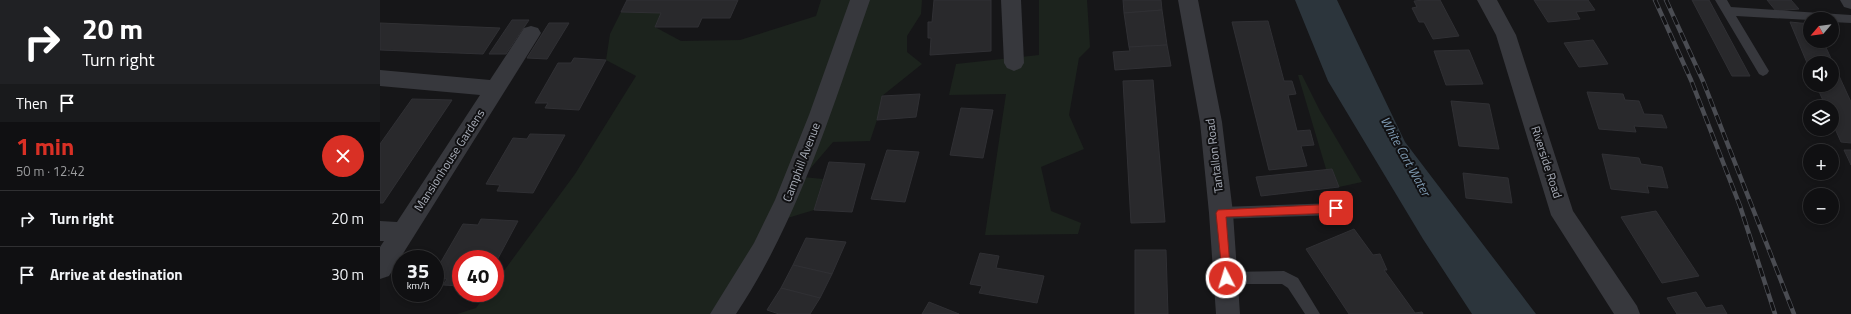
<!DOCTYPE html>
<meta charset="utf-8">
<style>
:root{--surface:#101012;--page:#19191b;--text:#f1f3f6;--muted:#9c9d9f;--line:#303032;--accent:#d93025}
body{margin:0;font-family:"Titillium Web",sans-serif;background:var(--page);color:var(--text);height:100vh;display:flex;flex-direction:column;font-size:15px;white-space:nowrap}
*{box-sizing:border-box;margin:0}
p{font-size:13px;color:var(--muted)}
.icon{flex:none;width:22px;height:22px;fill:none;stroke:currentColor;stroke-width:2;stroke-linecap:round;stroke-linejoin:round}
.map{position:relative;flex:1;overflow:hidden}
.details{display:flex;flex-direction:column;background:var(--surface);width:380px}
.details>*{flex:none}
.banner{background:#202124;color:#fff;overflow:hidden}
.needle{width:26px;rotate:241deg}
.tools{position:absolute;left:1423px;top:12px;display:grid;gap:8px}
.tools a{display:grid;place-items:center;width:36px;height:36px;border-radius:50%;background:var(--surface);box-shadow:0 2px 6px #0003,0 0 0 1px var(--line);font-size:20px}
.speed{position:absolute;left:12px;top:250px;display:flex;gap:8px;font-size:20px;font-weight:700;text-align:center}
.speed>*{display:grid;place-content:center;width:52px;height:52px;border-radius:50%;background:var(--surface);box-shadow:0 2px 6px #0003,0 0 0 1px var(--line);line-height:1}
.speed small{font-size:10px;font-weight:400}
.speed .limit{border:6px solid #d22;background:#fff;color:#111}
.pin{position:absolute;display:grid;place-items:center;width:34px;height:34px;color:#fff;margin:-17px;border-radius:8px;box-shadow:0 2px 6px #0006}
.me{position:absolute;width:44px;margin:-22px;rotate:355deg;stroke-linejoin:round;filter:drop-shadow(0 0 3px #0008)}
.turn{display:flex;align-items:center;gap:14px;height:84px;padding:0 16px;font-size:18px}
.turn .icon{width:52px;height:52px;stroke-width:2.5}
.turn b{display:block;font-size:28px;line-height:34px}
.then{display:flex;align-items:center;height:38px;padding:0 16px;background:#0003;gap:8px;font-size:15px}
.round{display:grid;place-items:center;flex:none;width:42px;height:42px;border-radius:21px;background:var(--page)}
.head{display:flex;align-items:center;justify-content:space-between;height:68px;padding:0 16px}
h1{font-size:24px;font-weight:700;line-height:30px;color:var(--accent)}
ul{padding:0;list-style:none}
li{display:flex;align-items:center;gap:12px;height:56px;padding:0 16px;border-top:1px solid var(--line)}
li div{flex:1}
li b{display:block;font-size:15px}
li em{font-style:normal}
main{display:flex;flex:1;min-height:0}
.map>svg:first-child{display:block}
.green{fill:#1c231d}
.water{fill:#2c353c}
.building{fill:#29292c;stroke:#303034}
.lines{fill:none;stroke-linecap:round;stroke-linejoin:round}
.service{fill:#37383d;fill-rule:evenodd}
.minor{fill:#37383d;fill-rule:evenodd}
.tertiary{fill:#37383d;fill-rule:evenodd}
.rail-casing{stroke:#4a4c52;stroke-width:4.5}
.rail{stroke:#111113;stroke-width:3;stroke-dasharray:9;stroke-linecap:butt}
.route{fill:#d93025;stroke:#8d1f18}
.labels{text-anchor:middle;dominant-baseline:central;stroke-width:4;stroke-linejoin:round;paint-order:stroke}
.street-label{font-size:12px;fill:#a8adb8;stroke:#111113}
.water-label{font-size:13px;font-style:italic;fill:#7f9bb3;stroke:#111113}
</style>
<main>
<section class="details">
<div class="banner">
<div class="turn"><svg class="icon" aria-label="right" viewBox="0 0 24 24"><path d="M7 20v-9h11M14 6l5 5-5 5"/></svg><div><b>20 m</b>Turn right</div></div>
<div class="then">Then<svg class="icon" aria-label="arrive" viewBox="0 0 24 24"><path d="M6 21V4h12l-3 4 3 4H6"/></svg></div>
</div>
<div class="head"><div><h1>1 min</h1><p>50 m · 12:42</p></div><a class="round" style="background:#d93025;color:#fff"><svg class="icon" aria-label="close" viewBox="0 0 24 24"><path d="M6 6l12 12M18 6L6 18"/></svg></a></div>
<ul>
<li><svg class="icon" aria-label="right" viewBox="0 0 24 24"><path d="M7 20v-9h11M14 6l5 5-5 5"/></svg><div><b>Turn right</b></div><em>20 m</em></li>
<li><svg class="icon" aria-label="arrive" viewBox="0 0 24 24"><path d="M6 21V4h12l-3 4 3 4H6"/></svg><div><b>Arrive at destination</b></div><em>30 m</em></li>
</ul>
</section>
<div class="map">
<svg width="1471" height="314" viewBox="0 0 1471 314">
<rect width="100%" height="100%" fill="#161618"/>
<g class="green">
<polygon points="441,0 542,0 541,14 527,36 527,52 542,64 502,96 497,120 490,141 453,142 423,177 443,179 434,210 391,223 330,314 77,314 96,308 107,293 115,293 115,283 195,174 256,76 226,60 230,34 241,12 281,13 275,27 301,41 360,40 436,16"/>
<polygon points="659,0 707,0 710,47 699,58 689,115 704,149 661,167 671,211 701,223 698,234 605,235 626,94 569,95 576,64 659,55"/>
<polygon points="918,75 922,75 940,111 982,182 959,187 952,169 946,169"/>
</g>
<polygon class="water" points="915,0 957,0 1025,142 1156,314 1092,314 1043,239 948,81"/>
<g class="building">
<polygon points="247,0 358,0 350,18 322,18 318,27 275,27 281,13 241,12"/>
<polygon points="554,0 611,0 611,51 550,55 551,38 548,38 548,22 552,22"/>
<polygon points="743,0 781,0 782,10 744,13"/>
<polygon points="1044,0 1060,0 1079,36 1053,39 1044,22 1039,22 1032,8 1037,7 1034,1"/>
<polygon points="1154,0 1208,0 1215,10 1196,12 1200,19 1168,22"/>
<polygon points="1312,0 1329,0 1370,76 1352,76"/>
<polygon points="1387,0 1411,0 1419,9 1396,11"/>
<polygon points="782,10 787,45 749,47 744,13"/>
<polygon points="132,20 149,20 126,54 109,54"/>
<polygon points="888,21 904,81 912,81 916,94 908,95 917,131 930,130 934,145 921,146 927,166 889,170 852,22"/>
<polygon points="1410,22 1430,24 1430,41 1443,41 1471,102 1471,143 1461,142 1452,122 1452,107 1446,107 1436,85 1452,85 1452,63 1430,63 1430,70"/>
<polygon points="0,23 120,28 103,54 0,50"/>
<polygon points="169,23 189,23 167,59 147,58"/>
<polygon points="1213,40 1228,64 1199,67 1184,43"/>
<polygon points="787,45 791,66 735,70 733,52 750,51 749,47"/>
<polygon points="1089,50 1103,84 1066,85 1054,51"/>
<polygon points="194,58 226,60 199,110 165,108 168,103 155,103 178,63 191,63"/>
<polygon points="773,80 785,222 751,223 743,81"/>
<polygon points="1207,92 1243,94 1245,100 1259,101 1264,114 1282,115 1287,128 1254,126 1256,132 1219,129"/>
<polygon points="540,94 536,117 497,120 502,96"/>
<polygon points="32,99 72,100 3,203 0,203 0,144"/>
<polygon points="1071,101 1109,104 1119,149 1079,146"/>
<polygon points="581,108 613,110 603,158 570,155"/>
<polygon points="150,134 185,135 153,193 117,191 120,185 106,184 133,138 147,139"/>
<polygon points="507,150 539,152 525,202 491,199"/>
<polygon points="1464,150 1471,150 1471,165"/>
<polygon points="1222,154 1259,158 1261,164 1282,167 1288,188 1267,186 1269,193 1231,189"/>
<polygon points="449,162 485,164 472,212 434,210"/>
<polygon points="952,169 959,187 881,196 876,177"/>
<polygon points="1083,173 1128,178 1132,203 1086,198"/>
<polygon points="1276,211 1319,276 1282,283 1241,217"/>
<polygon points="101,219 138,221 115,264 115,259 81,259 81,286 63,285 67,279 55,278 55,272 83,224 98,225"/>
<polygon points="974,229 993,255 1000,254 1007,270 1004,270 1035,313 1042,312 1043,314 969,314 926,249"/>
<polygon points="426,238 466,242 452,274 413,265"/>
<polygon points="755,250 786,250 788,314 755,314"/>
<polygon points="600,253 619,256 616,268 664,276 657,303 599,293 602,286 590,284"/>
<polygon points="413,265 452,274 440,298 401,288"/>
<polygon points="401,288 440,298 430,314 399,314 387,310"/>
<polygon points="1316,292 1326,308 1342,305 1347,314 1297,314 1287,298"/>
<polygon points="549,302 579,314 542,314"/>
</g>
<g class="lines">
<g class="service">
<polygon points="1335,0 1347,0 1351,7 1471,15 1471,23 1452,22 1452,19 1430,19 1430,20 1356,16 1389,71 1387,74 1383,76 1379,74"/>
<polygon points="956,203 961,205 963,209 961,213 956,215 841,219 836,217 834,213 836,209 841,207"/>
<polygon points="904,271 918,278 940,314 925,314 908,288 902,284 846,284 841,283 839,278 841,273 846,272"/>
</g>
<g class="minor">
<path d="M470 0H490C452 109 420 217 356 314H330L374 243 395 200 429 115Z"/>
<polygon points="621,0 641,0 644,63 641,68 634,71 627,68 624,63"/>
<polygon points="1097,0 1117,0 1136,35 1193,211 1257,306 1260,314 1234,314 1171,215 1116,35"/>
<polygon points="1460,0 1471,0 1471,9 1464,7"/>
<polygon points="151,26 158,28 161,33 158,38 9,276 0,279 0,247 4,241 0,241 0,221 17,222 100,95 0,86 0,70 110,80 144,28"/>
</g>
<polygon class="tertiary" points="798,0 818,0 842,122 853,213 860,314 836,314 829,213 820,122"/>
<g class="rail-casing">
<g id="rail">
<polyline points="1275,0 1311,80 1360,206 1395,314"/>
<polyline points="1286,0 1323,81 1414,314"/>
</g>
</g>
<use href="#rail" class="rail"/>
</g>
<polygon class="route" points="956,204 961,208 956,213 846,217 851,278 850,281 846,282 843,281 836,213 838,210"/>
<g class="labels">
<g class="street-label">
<text transform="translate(834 156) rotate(-97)">Tantallon Road</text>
<text transform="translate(69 160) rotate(-57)">Mansionhouse Gardens</text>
<text transform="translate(421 162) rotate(-69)">Camphill Avenue</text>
<text transform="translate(1167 162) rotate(72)">Riverside Road</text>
</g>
<g class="water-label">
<text transform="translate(1026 156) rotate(61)">White Cart Water</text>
</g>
</g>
</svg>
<div class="tools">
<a><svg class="needle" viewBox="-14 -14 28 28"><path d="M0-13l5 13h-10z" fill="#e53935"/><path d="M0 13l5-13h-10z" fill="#9c9d9f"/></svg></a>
<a><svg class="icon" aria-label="sound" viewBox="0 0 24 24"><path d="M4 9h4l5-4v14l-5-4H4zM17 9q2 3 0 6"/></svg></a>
<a><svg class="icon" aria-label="layers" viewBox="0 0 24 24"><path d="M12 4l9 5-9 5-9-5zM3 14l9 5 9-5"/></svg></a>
<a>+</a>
<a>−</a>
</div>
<div class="speed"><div>35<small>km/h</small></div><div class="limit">40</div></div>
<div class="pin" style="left:956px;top:208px;background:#d93025"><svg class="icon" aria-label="arrive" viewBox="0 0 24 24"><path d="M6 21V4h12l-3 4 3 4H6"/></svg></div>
<svg class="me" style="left:846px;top:278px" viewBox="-20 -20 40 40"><circle r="17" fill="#d93025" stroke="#fff" stroke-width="3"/><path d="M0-11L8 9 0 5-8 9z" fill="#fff"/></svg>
</div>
</main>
